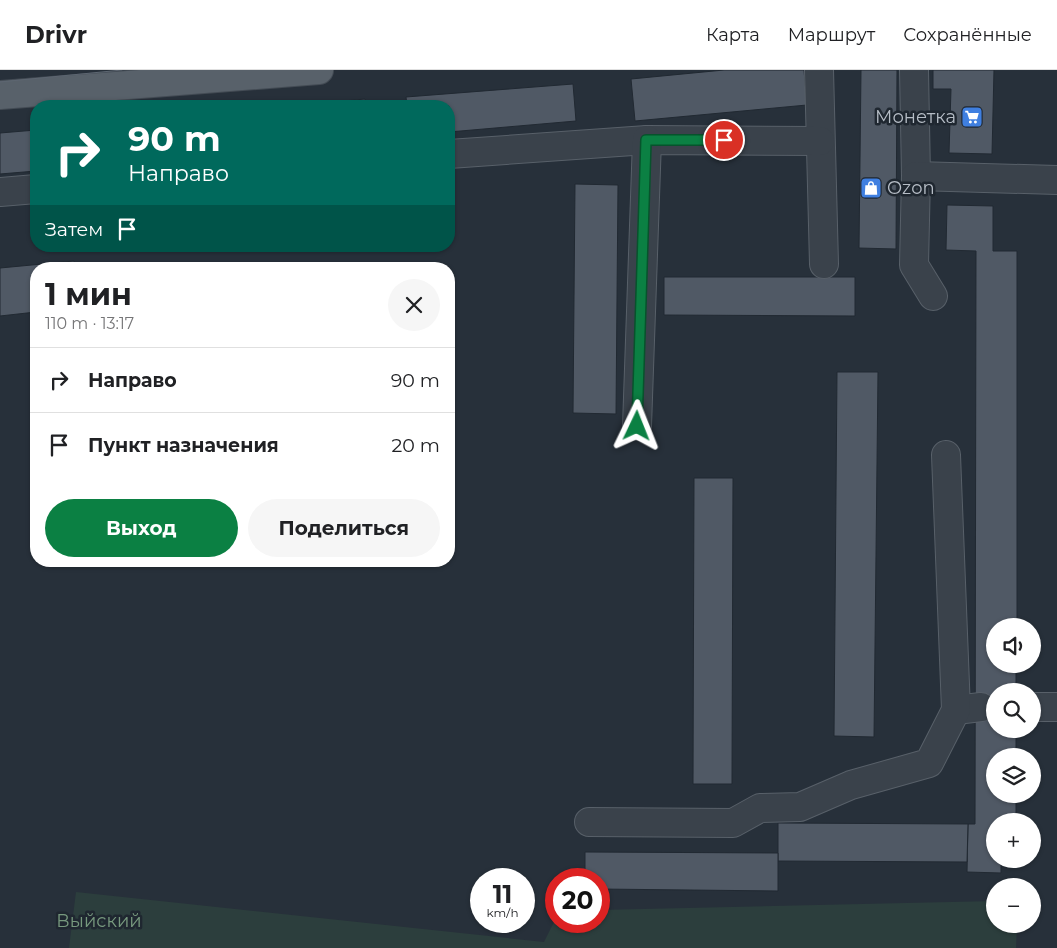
<!DOCTYPE html>
<html lang="ru">
<meta charset="utf-8">
<style>
:root{--surface:#fff;--page:#f6f6f6;--text:#202124;--muted:#757577;--line:#e0e0e0;--accent:#0b8043}
body{margin:0;font-family:Montserrat,sans-serif;background:var(--page);color:var(--text);height:100vh;display:flex;flex-direction:column;font-size:19px;white-space:nowrap}
*{box-sizing:border-box;margin:0}
p{font-size:16px;color:var(--muted)}
.icon{flex:none;width:28px;height:28px;fill:none;stroke:currentColor;stroke-width:2;stroke-linecap:round;stroke-linejoin:round}
.map{position:relative;flex:1;overflow:hidden}
.side{position:absolute;left:30px;top:192px;width:425px;height:305px;display:flex;flex-direction:column;background:var(--surface);border-radius:20px;box-shadow:0 1px 4px #0004}
.side>*{flex:none}
.top-card{position:absolute;left:30px;top:30px;width:425px;height:152px;border-radius:20px;box-shadow:0 1px 4px #0004;background:#00695c;color:#fff;overflow:hidden}
.tools{position:absolute;left:986px;top:548px;display:grid;gap:10px}
.tools a{display:grid;place-items:center;width:55px;height:55px;border-radius:50%;background:var(--surface);box-shadow:0 1px 4px #0004;font-size:25px}
.speed{position:absolute;left:470px;top:798px;display:flex;gap:10px;font-size:25px;font-weight:700;text-align:center}
.speed>*{display:grid;place-content:center;width:65px;height:65px;border-radius:50%;background:var(--surface);box-shadow:0 1px 4px #0004;line-height:1}
.speed small{font-size:12px;font-weight:400}
.speed .limit{border:8px solid #d22;background:#fff;color:#111}
.pin{position:absolute;display:grid;place-items:center;width:42px;height:42px;color:#fff;margin:-21px;border:2px solid #fff;border-radius:50%;box-shadow:0 1px 5px #0007}
.me{position:absolute;width:55px;margin:-28px;rotate:2deg;stroke-linejoin:round;filter:drop-shadow(0 0 4px #0008)}
.turn{display:flex;align-items:center;gap:18px;height:105px;padding:0 15px;font-size:22px}
.turn .icon{width:65px;height:65px;stroke-width:2.5}
.turn b{display:block;font-size:35px;line-height:42px}
.then{display:flex;align-items:center;height:48px;padding:0 15px;background:#0003;gap:10px;font-size:19px}
.round{display:grid;place-items:center;flex:none;width:52px;height:52px;border-radius:26px;background:var(--page)}
.summary{display:flex;align-items:center;justify-content:space-between;height:85px;padding:0 15px}
h1{font-size:30px;font-weight:700;line-height:38px}
.button{display:flex;gap:10px;margin-top:auto;padding:10px 15px}
.button a{flex:1;height:58px;border-radius:30px;background:var(--accent);color:#fff;font-size:20px;font-weight:700;line-height:58px;text-align:center}
.button a+a{background:var(--page);color:var(--text)}
ul{padding:0;list-style:none}
li{display:flex;align-items:center;gap:15px;height:65px;padding:0 15px;border-top:1px solid var(--line)}
li div{flex:1}
li b{display:block;font-size:19px}
li em{font-style:normal}
header{display:flex;align-items:center;gap:30px;box-sizing:border-box;height:70px;padding:0 25px;background:var(--surface);border-bottom:1px solid var(--line)}
header strong{font-size:24px}
nav{display:flex;gap:28px;margin-inline-start:auto;font-size:18px}
.map>svg:first-child{display:block}
.green{fill:#2c3e3d}
.building{fill:#505965;stroke:#212932}
.lines{fill:none;stroke-linecap:round;stroke-linejoin:round}
.minor-casing{stroke:#586069;stroke-width:30}
.major-casing{stroke:#434b54;stroke-width:30}
.minor{stroke:#3a424b;stroke-width:28}
.major{stroke:#58616a;stroke-width:28}
.tram{stroke:#5d6671;stroke-width:1}
.route-casing{stroke:#07532c;stroke-width:12}
.route{stroke:#0b8043;stroke-width:9}
.labels{text-anchor:middle;dominant-baseline:central;stroke-width:5;stroke-linejoin:round;paint-order:stroke}
.poi-label{font-size:18px;fill:#b6bdc6;stroke:#1f2730;text-anchor:end}
.park-label{font-size:18px;fill:#77997e;stroke:#1f2730}
</style>
<header>
<strong>Drivr</strong>
<nav><a>Карта</a><a>Маршрут</a><a>Сохранённые</a></nav>
</header>
<div class="map">
<svg width="1057" height="878" viewBox="0 0 1057 878">
<rect width="100%" height="100%" fill="#27303a"/>
<polygon class="green" points="76,822 544,872 556,848 556,851 599,851 599,840 995,831 995,854 1017,854 1016,878 69,878"/>
<g class="building">
<polygon points="724,0 804,0 807,35 635,51 631,9"/>
<polygon points="861,0 897,0 896,179 859,178"/>
<polygon points="933,0 994,0 992,84 949,83 951,19 933,19"/>
<polygon points="573,14 576,51 449,62 449,36 407,36 406,27"/>
<polygon points="365,29 366,36 292,36"/>
<polygon points="36,60 36,101 0,104 0,63"/>
<polygon points="575,114 618,115 616,344 573,343"/>
<polygon points="947,135 993,136 993,181 1017,181 1017,556 995,556 995,594 1016,594 1016,621 995,621 995,659 1016,659 1016,686 995,686 995,724 1016,724 1016,751 995,751 995,789 1016,789 1016,795 1001,795 1001,803 967,802 968,754 975,754 976,181 946,180"/>
<polygon points="74,191 75,199 36,199 36,242 0,246 0,198"/>
<polygon points="664,207 855,207 855,246 664,245"/>
<polygon points="837,302 878,302 874,667 834,666"/>
<polygon points="694,408 733,408 732,714 693,714"/>
<polygon points="778,753 968,754 967,792 778,791"/>
<polygon points="585,782 778,783 778,821 599,819 599,809 585,809"/>
</g>
<g class="lines">
<g class="minor-casing">
<g id="minor">
<polyline points="819,0 824,194"/>
<polyline points="914,0 916,106 914,195 933,226"/>
<polyline points="449,84 647,70 820,71"/>
<polyline points="916,106 1057,110"/>
<polyline points="0,122 36,119"/>
<polyline points="637,356 647,70"/>
<polyline points="1032,637 1057,637"/>
<polyline points="956,640 981,637"/>
<polyline points="589,752 733,753 760,738 800,737 851,715 929,693 956,640 946,385"/>
</g>
</g>
<g class="major-casing">
<polyline id="major" points="0,25 319,0"/>
</g>
<use href="#minor" class="minor"/>
<use href="#major" class="major"/>
<polyline class="tram" points="0,12 122,0"/>
</g>
<g class="lines">
<g class="route-casing">
<polyline id="route" points="637,356 646,70 724,70"/>
</g>
<use href="#route" class="route"/>
</g>
<defs>
<g id="supermarket-square" transform="scale(1.125)"><rect x="-9" y="-9" width="18" height="18" rx="4" fill="#3f7fe0" stroke="#1f2730"/><path d="M-6-5.5h2.5l.6 2H6L4.5 2H-2.5L-4.4-4H-6ZM-1.5 3.2a1.3 1.3 0 1 0 .1 0ZM3 3.2a1.3 1.3 0 1 0 .1 0Z" fill="#fff"/></g>
<g id="shop-square" transform="scale(1.125)"><rect x="-9" y="-9" width="18" height="18" rx="4" fill="#3f7fe0" stroke="#1f2730"/><path d="M-5-2.5h2.3a2.7 3.5 0 0 1 5.4 0H5L5.5 6h-11ZM-1.5-2.5h3a1.5 2.3 0 0 0-3 0Z" fill="#fff"/></g>
</defs>
<g fill-rule="evenodd">
<use href="#supermarket-square" x="972" y="47"/>
<use href="#shop-square" x="871" y="118"/>
</g>
<g class="labels">
<g class="poi-label">
<text x="956" y="47">Монетка</text>
<text x="887" y="118" text-anchor="start">Ozon</text>
</g>
<g class="park-label">
<text x="99" y="851">Выйский</text>
</g>
</g>
</svg>
<div class="tools">
<a><svg class="icon" aria-label="sound" viewBox="0 0 24 24"><path d="M4 9h4l5-4v14l-5-4H4zM17 9q2 3 0 6"/></svg></a>
<a><svg class="icon" aria-label="search" viewBox="0 0 24 24"><circle cx="10" cy="10" r="6"/><path d="M15 15l6 6"/></svg></a>
<a><svg class="icon" aria-label="layers" viewBox="0 0 24 24"><path d="M12 4l9 5-9 5-9-5zM3 14l9 5 9-5"/></svg></a>
<a>+</a>
<a>−</a>
</div>
<div class="speed"><div>11<small>km/h</small></div><div class="limit">20</div></div>
<div class="pin" style="left:724px;top:70px;background:#d93025"><svg class="icon" aria-label="arrive" viewBox="0 0 24 24"><path d="M6 21V4h12l-3 4 3 4H6"/></svg></div>
<svg class="me" style="left:637px;top:356px" viewBox="-20 -20 40 40"><path d="M0-17L14 15 0 8-14 15z" fill="#0b8043" stroke="#fff" stroke-width="4"/></svg>
<div class="top-card">
<div class="turn"><svg class="icon" aria-label="right" viewBox="0 0 24 24"><path d="M7 20v-9h11M14 6l5 5-5 5"/></svg><div><b>90 m</b>Направо</div></div>
<div class="then">Затем<svg class="icon" aria-label="arrive" viewBox="0 0 24 24"><path d="M6 21V4h12l-3 4 3 4H6"/></svg></div>
</div>
<section class="side">
<div class="summary"><div><h1>1 мин</h1><p>110 m · 13:17</p></div><a class="round"><svg class="icon" aria-label="close" viewBox="0 0 24 24"><path d="M6 6l12 12M18 6L6 18"/></svg></a></div>
<ul>
<li><svg class="icon" aria-label="right" viewBox="0 0 24 24"><path d="M7 20v-9h11M14 6l5 5-5 5"/></svg><div><b>Направо</b></div><em>90 m</em></li>
<li><svg class="icon" aria-label="arrive" viewBox="0 0 24 24"><path d="M6 21V4h12l-3 4 3 4H6"/></svg><div><b>Пункт назначения</b></div><em>20 m</em></li>
</ul>
<div class="button"><a>Выход</a><a>Поделиться</a></div>
</section>
</div>
